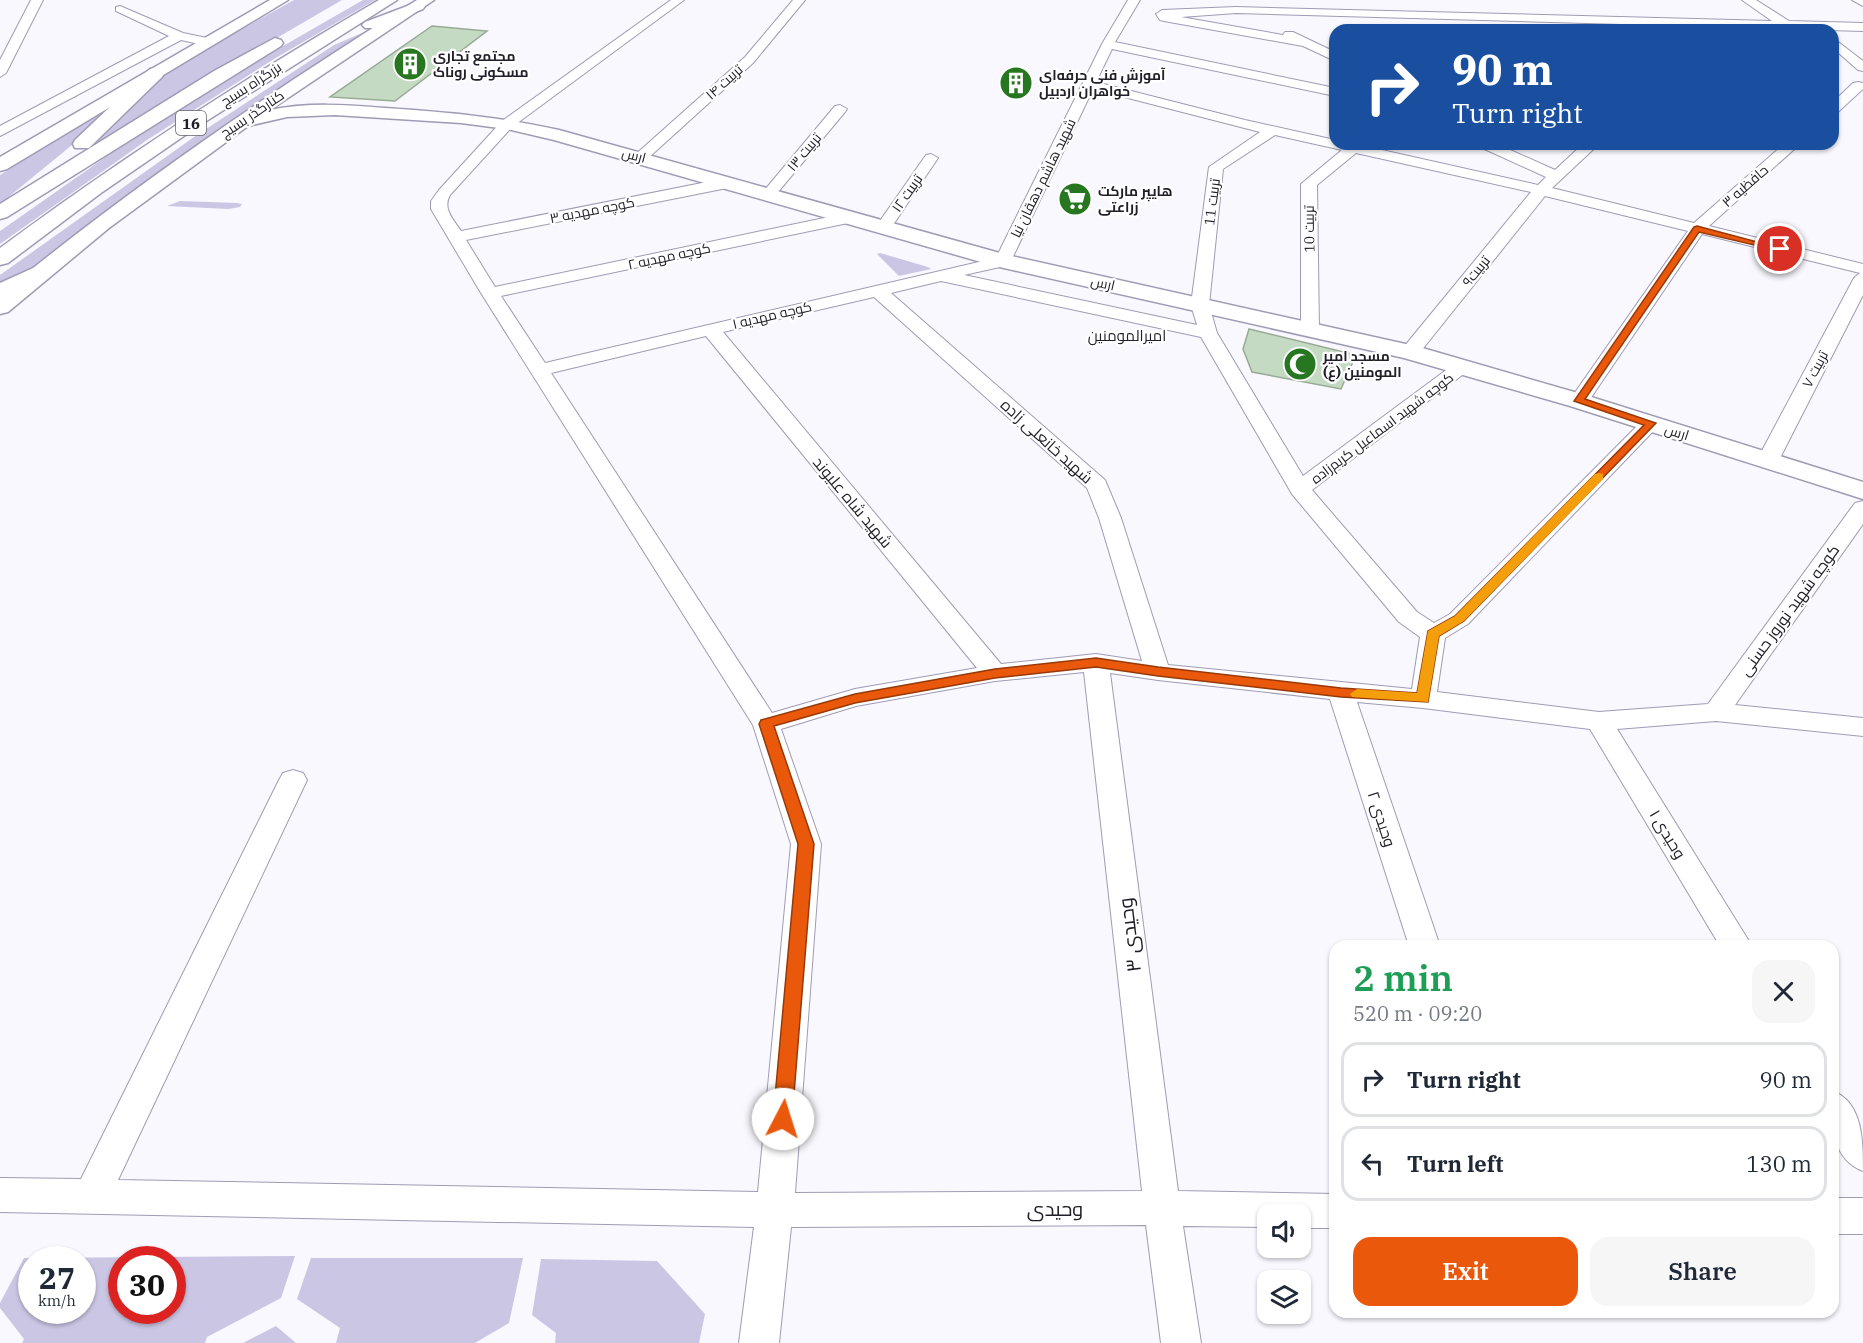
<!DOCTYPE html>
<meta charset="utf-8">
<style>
:root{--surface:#fff;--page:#f6f6f7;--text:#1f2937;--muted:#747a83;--line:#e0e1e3;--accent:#ea580c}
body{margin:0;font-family:"IBM Plex Serif",Cairo,serif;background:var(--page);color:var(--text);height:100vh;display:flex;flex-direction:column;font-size:22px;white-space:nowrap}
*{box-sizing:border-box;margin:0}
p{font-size:20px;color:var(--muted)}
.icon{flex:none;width:33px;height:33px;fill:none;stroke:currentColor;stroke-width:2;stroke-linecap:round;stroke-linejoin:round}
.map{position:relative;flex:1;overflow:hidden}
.details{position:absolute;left:1329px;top:940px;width:510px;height:378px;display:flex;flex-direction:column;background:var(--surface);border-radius:18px;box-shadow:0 2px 4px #0004}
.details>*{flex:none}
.hud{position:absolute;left:1329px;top:24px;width:510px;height:126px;border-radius:18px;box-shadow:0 2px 4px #0004;background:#1a4fa0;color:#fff;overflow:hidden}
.tools{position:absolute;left:1257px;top:1204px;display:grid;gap:12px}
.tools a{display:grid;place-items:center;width:54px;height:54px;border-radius:12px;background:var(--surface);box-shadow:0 2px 4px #0004;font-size:30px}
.speed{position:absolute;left:18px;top:1246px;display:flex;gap:12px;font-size:30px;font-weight:700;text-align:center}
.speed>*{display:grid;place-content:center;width:78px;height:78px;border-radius:50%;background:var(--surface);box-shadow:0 2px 4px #0004;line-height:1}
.speed small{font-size:15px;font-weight:400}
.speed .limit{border:9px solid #d22;background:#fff;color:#111}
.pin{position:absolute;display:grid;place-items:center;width:51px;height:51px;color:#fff;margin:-26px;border:3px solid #fff;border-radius:50%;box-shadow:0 2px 6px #0007}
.me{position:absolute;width:66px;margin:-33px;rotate:5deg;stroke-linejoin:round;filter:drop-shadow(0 0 4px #0008)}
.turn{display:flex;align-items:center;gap:21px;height:126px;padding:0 24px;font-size:27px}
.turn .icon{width:78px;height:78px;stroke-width:2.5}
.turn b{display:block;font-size:42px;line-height:51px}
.round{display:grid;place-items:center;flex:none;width:63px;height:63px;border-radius:18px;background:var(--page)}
.headline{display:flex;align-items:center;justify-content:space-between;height:102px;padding:0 24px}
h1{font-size:36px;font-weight:600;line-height:45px;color:#1e9e55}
.primary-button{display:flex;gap:12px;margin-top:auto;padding:12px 24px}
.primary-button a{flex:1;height:69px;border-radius:18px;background:var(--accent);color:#fff;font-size:24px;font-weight:600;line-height:69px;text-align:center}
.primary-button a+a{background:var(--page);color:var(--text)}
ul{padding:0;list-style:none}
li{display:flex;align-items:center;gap:18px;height:75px;margin:0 12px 9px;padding:0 12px;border:3px solid var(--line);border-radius:18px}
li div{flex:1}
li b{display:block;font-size:22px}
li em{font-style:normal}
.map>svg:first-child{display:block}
.green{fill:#cac6e4;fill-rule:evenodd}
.building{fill:#c5dac3;stroke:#97ab94;stroke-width:1.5}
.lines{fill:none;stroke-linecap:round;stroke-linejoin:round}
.street-casing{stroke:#9f9bb5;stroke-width:2}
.secondary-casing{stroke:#9f9bb5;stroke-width:3}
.highway-casing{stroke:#9f9bb5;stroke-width:3}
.street{fill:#fff;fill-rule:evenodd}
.secondary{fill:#fff;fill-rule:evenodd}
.highway{fill:#fff;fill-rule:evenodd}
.route{fill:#ea580c;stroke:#983908;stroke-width:1.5}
.slow{fill:#f59e0b}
.labels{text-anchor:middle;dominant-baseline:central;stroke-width:4.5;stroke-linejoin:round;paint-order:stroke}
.far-poi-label{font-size:14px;font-weight:bold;fill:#21202a;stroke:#fff;text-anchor:start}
.far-street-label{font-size:14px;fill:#21202a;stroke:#fff}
.shield{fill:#fff;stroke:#64636a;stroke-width:1.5}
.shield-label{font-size:15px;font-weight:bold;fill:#21202a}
.far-neighbourhood-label{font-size:15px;fill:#21202a;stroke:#fff}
.street-label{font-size:16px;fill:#21202a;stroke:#fff}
.near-street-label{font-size:20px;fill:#21202a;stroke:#fff}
</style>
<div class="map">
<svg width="1863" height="1343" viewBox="0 0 1863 1343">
<rect width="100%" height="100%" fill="#f9f8fe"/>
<g class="green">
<polygon points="294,0 342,0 95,144 150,84 217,43"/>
<polygon points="363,0 375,0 274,59 147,140 0,244 0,231 120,147 257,61"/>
<polygon points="376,27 212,134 108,210 34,269 0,285 0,275 194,137 334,45"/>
<polygon points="111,105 72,145 0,204 0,175"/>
<polygon points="180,201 237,203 242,204 240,207 228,209 167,206"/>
<polygon points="880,253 928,267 931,269 899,276 877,254"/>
<path d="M295 1256 281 1298 207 1337 205 1343H22L24 1339 0 1308V1303L24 1258ZM32 1260H82V1311H32ZM122 1260H172V1311H122Z"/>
<polygon points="311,1258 523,1258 509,1323 475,1343 336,1343 340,1328 297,1299"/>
<polygon points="541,1259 657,1261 705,1314 699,1343 555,1343 556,1333 532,1315"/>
<polygon points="276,1326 296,1343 243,1343"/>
</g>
<g class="building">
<polygon points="432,26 487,31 395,101 330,97"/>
<polygon points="1249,329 1356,355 1341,389 1252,372 1243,349"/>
</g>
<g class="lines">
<g class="street-casing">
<g id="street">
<polygon points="31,0 43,0 6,73 0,77 0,60"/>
<path d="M671 0H684L512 127 450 195C442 209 454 220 461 231L727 178 735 183 727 188 466 240 495 287 848 213 856 218 848 223 501 296 545 363 996 258 1102 44 1128 0H1140L1115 42 1335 88V96L1112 49 1096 82 1245 120 1335 140V144H1355L1538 185 1546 177 1480 147 1478 144H1497L1555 170 1583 144H1599L1552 188 1694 223 1784 144H1800L1709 226 1863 264V295L1779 460 1775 464 1768 466 1761 464 1757 460 1854 278 1860 273 1702 234 1586 405H1572L1569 401 1688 231 1545 196 1417 356H1403L1401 352 1403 348 1531 192 1356 153 1317 185 1319 331 1316 335H1304L1301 331V184L1342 150 1275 135 1223 169 1209 305 1217 333 1303 476 1457 362H1471L1474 366 1312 490 1417 612 1434 623 1450 614 1644 419H1658L1661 423 1468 624 1445 638 1437 692 1599 712 1708 704 1855 503 1863 501V524L1735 705 1863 718V736L1716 721 1617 729 1752 946H1720L1590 729 1423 708 1357 702 1440 946H1409L1330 699 1158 680 1110 673 1178 1191 1335 1194V1228H1300V1215H1268V1227L1183 1226 1201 1343H1161L1146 1225 791 1227 779 1343H739L754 1227 0 1212V1178L81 1179 279 780 283 773 293 770 303 773 307 780 118 1180 758 1192 791 844 753 725 481 293 431 209V201L439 190 502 121ZM1093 89 1260 132 1209 167 1191 305 1197 325 964 275 1009 265ZM941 281 1201 337 1292 494 1399 622 1420 637 1412 689 1168 665 1121 518 1105 480 891 293ZM874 297 1087 488 1099 518 1142 661 1096 654 1001 664 723 332ZM706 336 977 668 855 689 772 713 551 373ZM1084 672 1142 1191 795 1193 821 844 781 729 856 706 995 681Z"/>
<polygon points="793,0 805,0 753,63 646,160 636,160 634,157 636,154 745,57"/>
<polygon points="1742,0 1756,0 1789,21 1863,23 1863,31 1236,13 1181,17 1283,35 1285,32 1293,32 1335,52 1335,61 1303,46 1164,21 1160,20 1156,14 1162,10 1236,7 1772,21"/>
<polygon points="1852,0 1863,0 1863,6"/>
<polygon points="120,6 183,33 212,39 214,42 208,46 181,40 0,136 0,126 169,36 116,11 116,7"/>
<polygon points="1833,38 1863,61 1863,71 1858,70 1833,48"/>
<polygon points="1858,82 1863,83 1863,89 1838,112 1833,113 1833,102 1853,83"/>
<polygon points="840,105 847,109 845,112 773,198 763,198 760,195 763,192 835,106"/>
<polygon points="931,154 938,158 891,228 883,233 877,231 875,228 926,155"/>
<path d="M1833 1091C1863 1103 1863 1141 1863 1171 1829 1158 1833 1121 1833 1091Z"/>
<rect x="1833" y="1198" width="30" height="36"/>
</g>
</g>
<g class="secondary-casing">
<g id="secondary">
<polygon points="270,0 288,0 7,169 0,171 0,157"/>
<path d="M417 0H434L270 110C308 102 347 105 385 108 445 112 501 117 559 130L1007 255 1419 347 1588 396 1863 482V499L1570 406 1404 358 995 266 554 140 507 129 461 123 335 115 287 117 248 126 109 228 8 312 0 314V295C132 186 272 91 417 0Z"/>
</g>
</g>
<g class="highway-casing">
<g id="highway">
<path d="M379 0H397L197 127 101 193 8 263 0 265V248C122 158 248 76 379 0Z"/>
<polygon points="418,2 425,6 423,9 375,28 365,28 362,25 365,22"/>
<polygon points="275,38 281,40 283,43 281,46 7,217 0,219 0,204 214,71"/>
<polygon points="156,68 162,69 164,73 162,77 89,148 75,148 73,144 75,140 150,69"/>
<polygon points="42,264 50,266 53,271 50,276 0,299 0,283"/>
</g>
</g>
<use href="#street" class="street"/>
<use href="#secondary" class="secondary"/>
<use href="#highway" class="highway"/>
</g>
<polygon class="route" points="1697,226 1784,249 1780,251 1699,232 1585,399 1656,423 1464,621 1439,636 1428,702 1341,697 1158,676 1096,667 995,678 855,703 774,726 814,844 792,1119 789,1125 783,1127 776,1125 773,1119 798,844 759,724 761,720 855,694 995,669 1096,658 1158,667 1341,688 1417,693 1428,631 1455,616 1644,425 1574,401 1694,227"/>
<polygon class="slow" points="1599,473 1603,474 1603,479 1464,621 1439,636 1428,702 1352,697 1350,694 1357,689 1417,693 1428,631 1455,616 1595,474"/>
<defs>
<g id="building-disc" transform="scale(1.725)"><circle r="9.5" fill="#267720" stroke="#fff"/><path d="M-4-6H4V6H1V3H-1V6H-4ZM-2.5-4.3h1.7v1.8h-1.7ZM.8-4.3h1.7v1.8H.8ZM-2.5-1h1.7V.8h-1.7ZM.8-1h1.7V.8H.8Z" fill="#fff"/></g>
<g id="supermarket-disc" transform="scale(1.725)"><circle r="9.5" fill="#267720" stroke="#fff"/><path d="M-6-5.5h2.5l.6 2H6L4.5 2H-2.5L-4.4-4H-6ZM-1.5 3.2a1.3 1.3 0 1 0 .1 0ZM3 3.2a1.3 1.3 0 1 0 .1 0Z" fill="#fff"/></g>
<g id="mosque-disc" transform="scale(1.725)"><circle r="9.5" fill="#267720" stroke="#fff"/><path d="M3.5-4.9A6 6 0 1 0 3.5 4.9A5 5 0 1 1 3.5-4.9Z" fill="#fff"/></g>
</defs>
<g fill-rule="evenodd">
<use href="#building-disc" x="410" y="64"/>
<use href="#building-disc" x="1016" y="83"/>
<use href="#supermarket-disc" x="1075" y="199"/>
<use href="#mosque-disc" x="1300" y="364"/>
</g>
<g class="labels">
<g class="far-poi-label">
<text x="433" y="56">مجتمع تجاری<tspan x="433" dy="16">مسکونی روناک</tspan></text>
<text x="1039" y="75">آموزش فنی حرفه‌ای<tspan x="1039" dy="16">خواهران اردبیل</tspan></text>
<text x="1098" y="191">هایپر مارکت<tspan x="1098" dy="16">زراعتی</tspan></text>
<text x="1323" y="356">مسجد امیر<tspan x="1323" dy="16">المومنین (ع)</tspan></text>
</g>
<g class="far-street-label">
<text transform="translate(724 82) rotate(-42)">تربیت ۱۴</text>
<text transform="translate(251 84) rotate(-33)">بزرگراه بسیج</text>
<text transform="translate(252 114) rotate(-34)">کنارگذر بسیج</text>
<text transform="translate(804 152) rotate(-50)">تربیت ۱۳</text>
<text transform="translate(634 155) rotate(15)">ارس</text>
<text transform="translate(1043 178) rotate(-64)">شهید هاشم دهقان نیا</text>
<text transform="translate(1745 186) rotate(-41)">حافظیه ۳</text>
<text transform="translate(907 193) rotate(-55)">تربیت ۱۲</text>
<text transform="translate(1212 202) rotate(-83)">تربیت 11</text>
<text transform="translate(592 210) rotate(-11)">کوچه مهدیه ۳</text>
<text transform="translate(1309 229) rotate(-91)">تربیت 10</text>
<text transform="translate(669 256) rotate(-12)">کوچه مهدیه ۲</text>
<text transform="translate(1476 271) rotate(-51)">تربیت۹</text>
<text transform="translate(1103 283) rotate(13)">ارس</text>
<text transform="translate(772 315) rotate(-13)">کوچه مهدیه ۱</text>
<text transform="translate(1815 369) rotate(-62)">تربیت ۷</text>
<text transform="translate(1382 428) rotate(-37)">کوچه شهید اسماعیل کریم‌زاده</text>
<text transform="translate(1677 432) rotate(18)">ارس</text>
</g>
<rect class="shield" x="176" y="111" width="30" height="24" rx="4.5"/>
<g class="shield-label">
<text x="191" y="123">16</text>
</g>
<g class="far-neighbourhood-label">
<text x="1127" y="335">امیرالمومنین</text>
</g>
<g class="street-label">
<text transform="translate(1047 441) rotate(42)">شهید خانعلی زاده</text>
<text transform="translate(853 502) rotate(50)">شهید شاه علیوند</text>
<text transform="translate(1789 610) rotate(-54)">کوچه شهید نوروز حسنی</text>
<text transform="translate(1382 819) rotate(72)">وحیدی ۲</text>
<text transform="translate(1668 834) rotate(59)">وحیدی ۱</text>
</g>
<g class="near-street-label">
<text transform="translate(1129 935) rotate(-97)">وحیدی ۳</text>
<text x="1055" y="1208">وحیدی</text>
</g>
</g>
</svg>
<div class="tools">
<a><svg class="icon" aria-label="sound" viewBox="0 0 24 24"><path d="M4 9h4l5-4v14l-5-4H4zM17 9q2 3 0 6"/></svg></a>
<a><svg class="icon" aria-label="layers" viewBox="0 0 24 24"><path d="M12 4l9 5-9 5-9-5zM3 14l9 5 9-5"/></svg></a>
</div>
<div class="speed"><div>27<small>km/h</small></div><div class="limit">30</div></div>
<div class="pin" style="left:1780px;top:249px;background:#d93025"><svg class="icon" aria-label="arrive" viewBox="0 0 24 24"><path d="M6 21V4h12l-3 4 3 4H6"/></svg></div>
<svg class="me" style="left:783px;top:1119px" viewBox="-20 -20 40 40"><circle r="19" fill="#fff"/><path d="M0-13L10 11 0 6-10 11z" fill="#ea580c"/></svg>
<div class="hud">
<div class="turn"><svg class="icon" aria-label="right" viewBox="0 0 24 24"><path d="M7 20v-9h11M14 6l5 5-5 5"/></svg><div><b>90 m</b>Turn right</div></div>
</div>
<section class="details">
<div class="headline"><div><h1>2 min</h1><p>520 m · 09:20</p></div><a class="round"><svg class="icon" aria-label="close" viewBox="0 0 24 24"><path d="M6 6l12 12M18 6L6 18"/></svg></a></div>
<ul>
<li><svg class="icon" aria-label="right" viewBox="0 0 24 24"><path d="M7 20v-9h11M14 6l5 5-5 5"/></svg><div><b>Turn right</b></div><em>90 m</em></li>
<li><svg class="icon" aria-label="left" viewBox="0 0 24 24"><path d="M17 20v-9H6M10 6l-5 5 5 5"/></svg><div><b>Turn left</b></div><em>130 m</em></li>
</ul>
<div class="primary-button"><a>Exit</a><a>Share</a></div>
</section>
</div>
